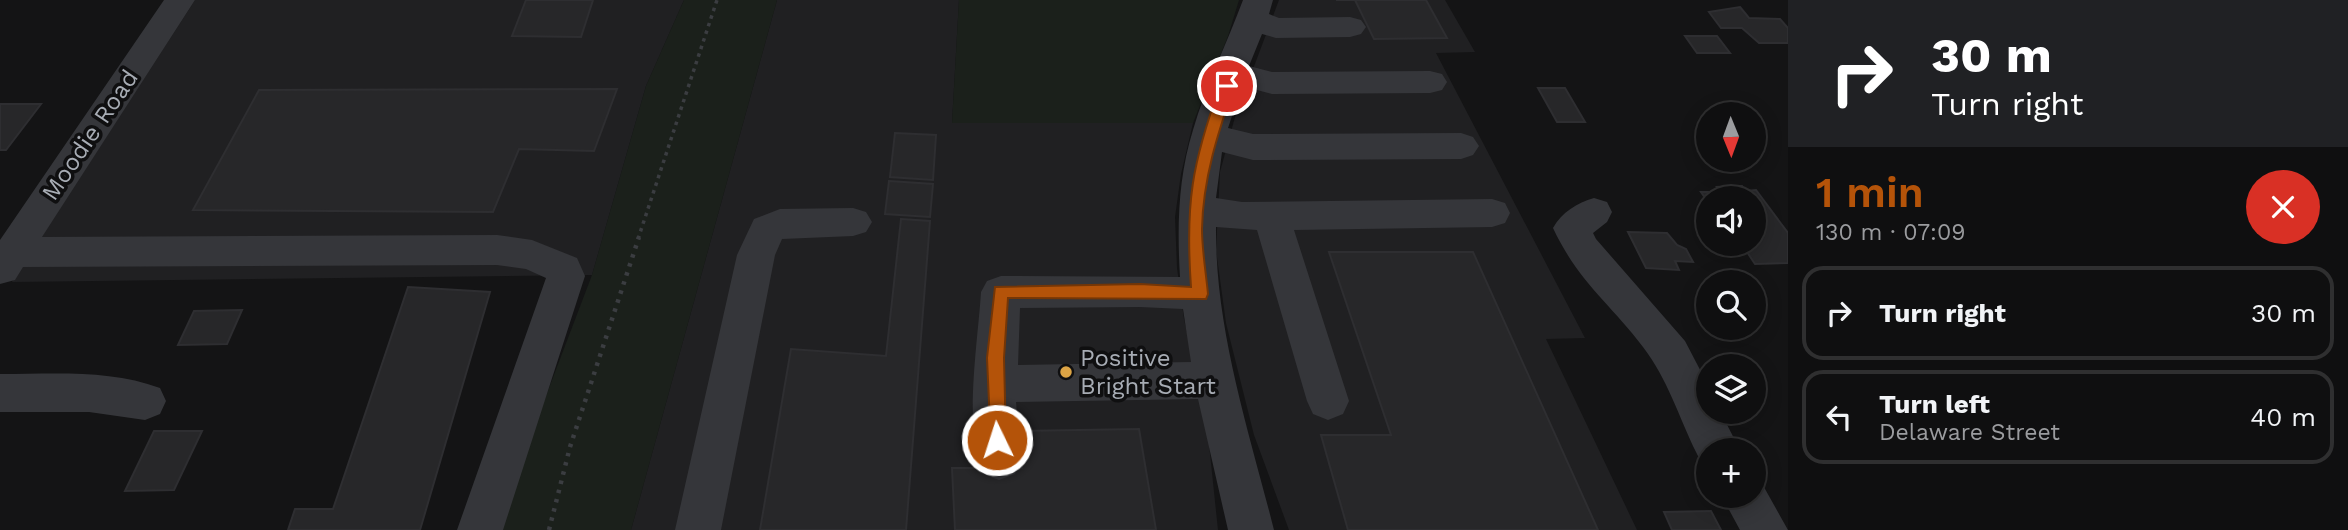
<!DOCTYPE html>
<meta charset="utf-8">
<style>
:root{--surface:#0f0f10;--page:#1d1d1e;--text:#f1f3f6;--muted:#9b9c9f;--line:#2f2f30;--accent:#b45309}
body{margin:0;font-family:"Work Sans",sans-serif;background:var(--page);color:var(--text);height:100vh;display:flex;flex-direction:column;font-size:26px;white-space:nowrap}
*{box-sizing:border-box;margin:0}
p{font-size:23px;color:var(--muted)}
.icon{flex:none;width:38px;height:38px;fill:none;stroke:currentColor;stroke-width:2;stroke-linecap:round;stroke-linejoin:round}
.map{position:relative;flex:1;overflow:hidden}
.sheet{display:flex;flex-direction:column;background:var(--surface);width:560px}
.sheet>*{flex:none}
.top-card{background:#202124;color:#fff;overflow:hidden}
.needle{width:46px;rotate:179deg}
.controls{position:absolute;left:1696px;top:102px;display:grid;gap:14px}
.controls a{display:grid;place-items:center;width:70px;height:70px;border-radius:50%;background:var(--surface);box-shadow:0 4px 18px #0003,0 0 0 2px var(--line);font-size:35px}
.pin{position:absolute;display:grid;place-items:center;width:60px;height:60px;color:#fff;margin:-30px;border:4px solid #fff;border-radius:50%;box-shadow:0 2px 7px #0007}
.me{position:absolute;width:77px;margin:-38px;rotate:356deg;stroke-linejoin:round;filter:drop-shadow(0 0 5px #0008)}
.turn{display:flex;align-items:center;gap:24px;height:147px;padding:0 28px;font-size:32px}
.turn .icon{width:91px;height:91px;stroke-width:2.5}
.turn b{display:block;font-size:49px;line-height:60px}
.round{display:grid;place-items:center;flex:none;width:74px;height:74px;border-radius:37px;background:var(--page)}
.headline{display:flex;align-items:center;justify-content:space-between;height:119px;padding:0 28px}
h1{font-size:42px;font-weight:600;line-height:52px;color:var(--accent)}
ul{padding:0;list-style:none}
li{display:flex;align-items:center;gap:21px;height:94px;margin:0 14px 10px;padding:0 14px;border:4px solid var(--line);border-radius:21px}
li div{flex:1}
li b{display:block;font-size:26px}
li em{font-style:normal}
main{display:flex;flex:1;min-height:0}
.map>svg:first-child{display:block}
.built{fill:#202022}
.green{fill:#1b201b}
.building{fill:#272729;stroke:#2e2e31;stroke-width:2}
.lines{fill:none;stroke-linecap:round;stroke-linejoin:round}
.path-far1{stroke:#3b3d41;stroke-width:3.5;stroke-dasharray:3.5 4.5;stroke-linecap:butt}
.path{stroke:#3b3d41;stroke-width:4.5;stroke-dasharray:3.5 6;stroke-linecap:butt}
.minor{fill:#35363a;fill-rule:evenodd}
.route{fill:#b45309;stroke:#753606;stroke-width:2}
.poi-dot{fill:#dca445;stroke:#0f0f10;stroke-width:2.5}
.labels{text-anchor:middle;dominant-baseline:central;stroke-width:7;stroke-linejoin:round;paint-order:stroke}
.street-label{font-size:24px;fill:#a7acb4;stroke:#0f0f10}
.poi-label{font-size:24px;fill:#a7acb4;stroke:#0f0f10;text-anchor:start}
</style>
<main>
<div class="map">
<svg width="1788" height="530" viewBox="0 0 1788 530">
<rect width="100%" height="100%" fill="#141415"/>
<g class="built">
<polygon points="195,0 684,0 646,86 592,275 12,282"/>
<polygon points="777,0 959,0 952,123 1193,123 1181,174 1175,217 1177,268 1184,319 1207,425 1218,530 631,530"/>
<polygon points="1279,0 1445,0 1475,52 1436,53 1585,338 1546,339 1637,530 1289,530 1254,435 1226,323 1216,250 1220,172 1235,117"/>
</g>
<g class="green">
<polygon points="684,0 777,0 631,530 495,530 592,275 646,86"/>
<polygon points="959,0 1239,0 1228,36 1193,123 952,123"/>
</g>
<g class="building">
<polygon points="526,0 593,0 581,37 512,36"/>
<polygon points="1336,0 1426,0 1447,38 1374,39 1355,0"/>
<polygon points="1740,7 1749,18 1780,19 1788,28 1788,43 1759,43 1742,28 1721,28 1709,12"/>
<polygon points="1685,36 1717,36 1730,53 1697,53"/>
<polygon points="1538,88 1565,88 1585,122 1557,122"/>
<polygon points="617,89 594,151 519,149 493,212 193,210 259,90"/>
<polygon points="0,104 41,104 6,150 0,150"/>
<polygon points="895,133 936,135 933,180 890,177"/>
<polygon points="889,181 933,184 930,217 885,214"/>
<polygon points="1742,186 1745,191 1756,190 1788,233 1788,263 1755,264 1741,243 1754,243 1754,198 1708,198 1708,202 1701,192 1721,192 1717,187"/>
<polygon points="901,219 930,221 906,530 760,530 791,349 886,356"/>
<polygon points="1628,232 1667,233 1677,245 1686,249 1693,262 1675,261 1679,270 1646,268"/>
<polygon points="1329,252 1473,252 1598,530 1348,530 1321,435 1391,435"/>
<polygon points="408,287 490,292 420,530 288,530 295,509 333,509"/>
<polygon points="242,310 227,344 178,345 194,311"/>
<polygon points="1139,429 1156,530 955,530 952,468 1022,468 1019,431"/>
<polygon points="154,431 202,431 174,490 125,491"/>
<polygon points="1711,511 1721,530 1672,530 1664,512"/>
</g>
<g class="lines">
<polyline class="path-far1" points="638,239 717,0"/>
<polyline class="path" points="549,530 570,447 639,237"/>
<g class="minor">
<polygon points="164,0 195,0 42,237 497,235 532,240 577,258 585,276 503,530 457,530 546,278 526,269 497,265 23,267 15,280 0,284 0,240"/>
<path d="M1243 0H1273L1269 14 1279 18 1350 17 1361 20 1366 27 1361 34 1350 37 1276 38 1262 34 1249 66 1272 72 1430 71 1442 74 1447 82 1442 90 1430 93 1272 94 1242 86 1228 128 1253 134 1461 133 1473 137 1479 146 1473 155 1461 159 1253 160 1222 152 1216 198 1242 202 1492 199 1505 203 1510 213 1505 223 1492 227 1294 230 1349 401 1343 414 1328 420 1313 414 1307 401 1257 230 1216 227C1215 330 1249 431 1274 530H1228L1198 399 1016 402 1021 460 1015 474 999 480 983 474C963 430 978 342 981 292L987 281 1001 276 1180 277C1177 227 1178 178 1193 130 1206 85 1227 43 1243 0ZM1140 307 1183 309 1191 362 1018 365 1020 308Z"/>
<path d="M1594 198 1607 202 1612 212 1607 222 1593 233 1596 239 1685 341 1708 385V411H1720L1740 450H1708V466L1702 464 1696 452C1679 417 1667 378 1643 347 1609 302 1579 283 1553 228 1562 212 1577 203 1594 198Z"/>
<polygon points="853,208 866,212 872,222 866,232 853,236 782,239 775,255 721,530 675,530 737,255 754,219 780,209"/>
<path d="M0 374C53 374 110 369 160 388L166 401 160 414 145 420 89 412H0Z"/>
<polygon points="1754,477 1760,480 1788,530 1740,530 1721,495 1754,495"/>
</g>
</g>
<path class="route" d="M1227 81 1234 86C1218 133 1203 178 1202 229 1202 250 1206 273 1208 294L1206 299 1008 298 1004 358 1006 440 1004 446 997 448 991 446 987 358 995 287 1140 284 1191 287C1185 204 1192 163 1220 86Z"/>
<circle class="poi-dot" cx="1066" cy="372" r="7"/>
<g class="labels">
<g class="street-label">
<text transform="translate(90 135) rotate(-56)">Moodie Road</text>
</g>
<g class="poi-label">
<text x="1080" y="358">Positive<tspan x="1080" dy="28">Bright Start</tspan></text>
</g>
</g>
</svg>
<div class="controls">
<a><svg class="needle" viewBox="-14 -14 28 28"><path d="M0-13l5 13h-10z" fill="#e53935"/><path d="M0 13l5-13h-10z" fill="#9b9c9f"/></svg></a>
<a><svg class="icon" aria-label="sound" viewBox="0 0 24 24"><path d="M4 9h4l5-4v14l-5-4H4zM17 9q2 3 0 6"/></svg></a>
<a><svg class="icon" aria-label="search" viewBox="0 0 24 24"><circle cx="10" cy="10" r="6"/><path d="M15 15l6 6"/></svg></a>
<a><svg class="icon" aria-label="layers" viewBox="0 0 24 24"><path d="M12 4l9 5-9 5-9-5zM3 14l9 5 9-5"/></svg></a>
<a>+</a>
</div>
<div class="pin" style="left:1227px;top:86px;background:#d93025"><svg class="icon" aria-label="arrive" viewBox="0 0 24 24"><path d="M6 21V4h12l-3 4 3 4H6"/></svg></div>
<svg class="me" style="left:997px;top:440px" viewBox="-20 -20 40 40"><circle r="17" fill="#b45309" stroke="#fff" stroke-width="3"/><path d="M0-11L8 9 0 5-8 9z" fill="#fff"/></svg>
</div>
<section class="sheet">
<div class="top-card">
<div class="turn"><svg class="icon" aria-label="right" viewBox="0 0 24 24"><path d="M7 20v-9h11M14 6l5 5-5 5"/></svg><div><b>30 m</b>Turn right</div></div>
</div>
<div class="headline"><div><h1>1 min</h1><p>130 m · 07:09</p></div><a class="round" style="background:#d93025;color:#fff"><svg class="icon" aria-label="close" viewBox="0 0 24 24"><path d="M6 6l12 12M18 6L6 18"/></svg></a></div>
<ul>
<li><svg class="icon" aria-label="right" viewBox="0 0 24 24"><path d="M7 20v-9h11M14 6l5 5-5 5"/></svg><div><b>Turn right</b></div><em>30 m</em></li>
<li><svg class="icon" aria-label="left" viewBox="0 0 24 24"><path d="M17 20v-9H6M10 6l-5 5 5 5"/></svg><div><b>Turn left</b><p>Delaware Street</p></div><em>40 m</em></li>
</ul>
</section>
</main>
